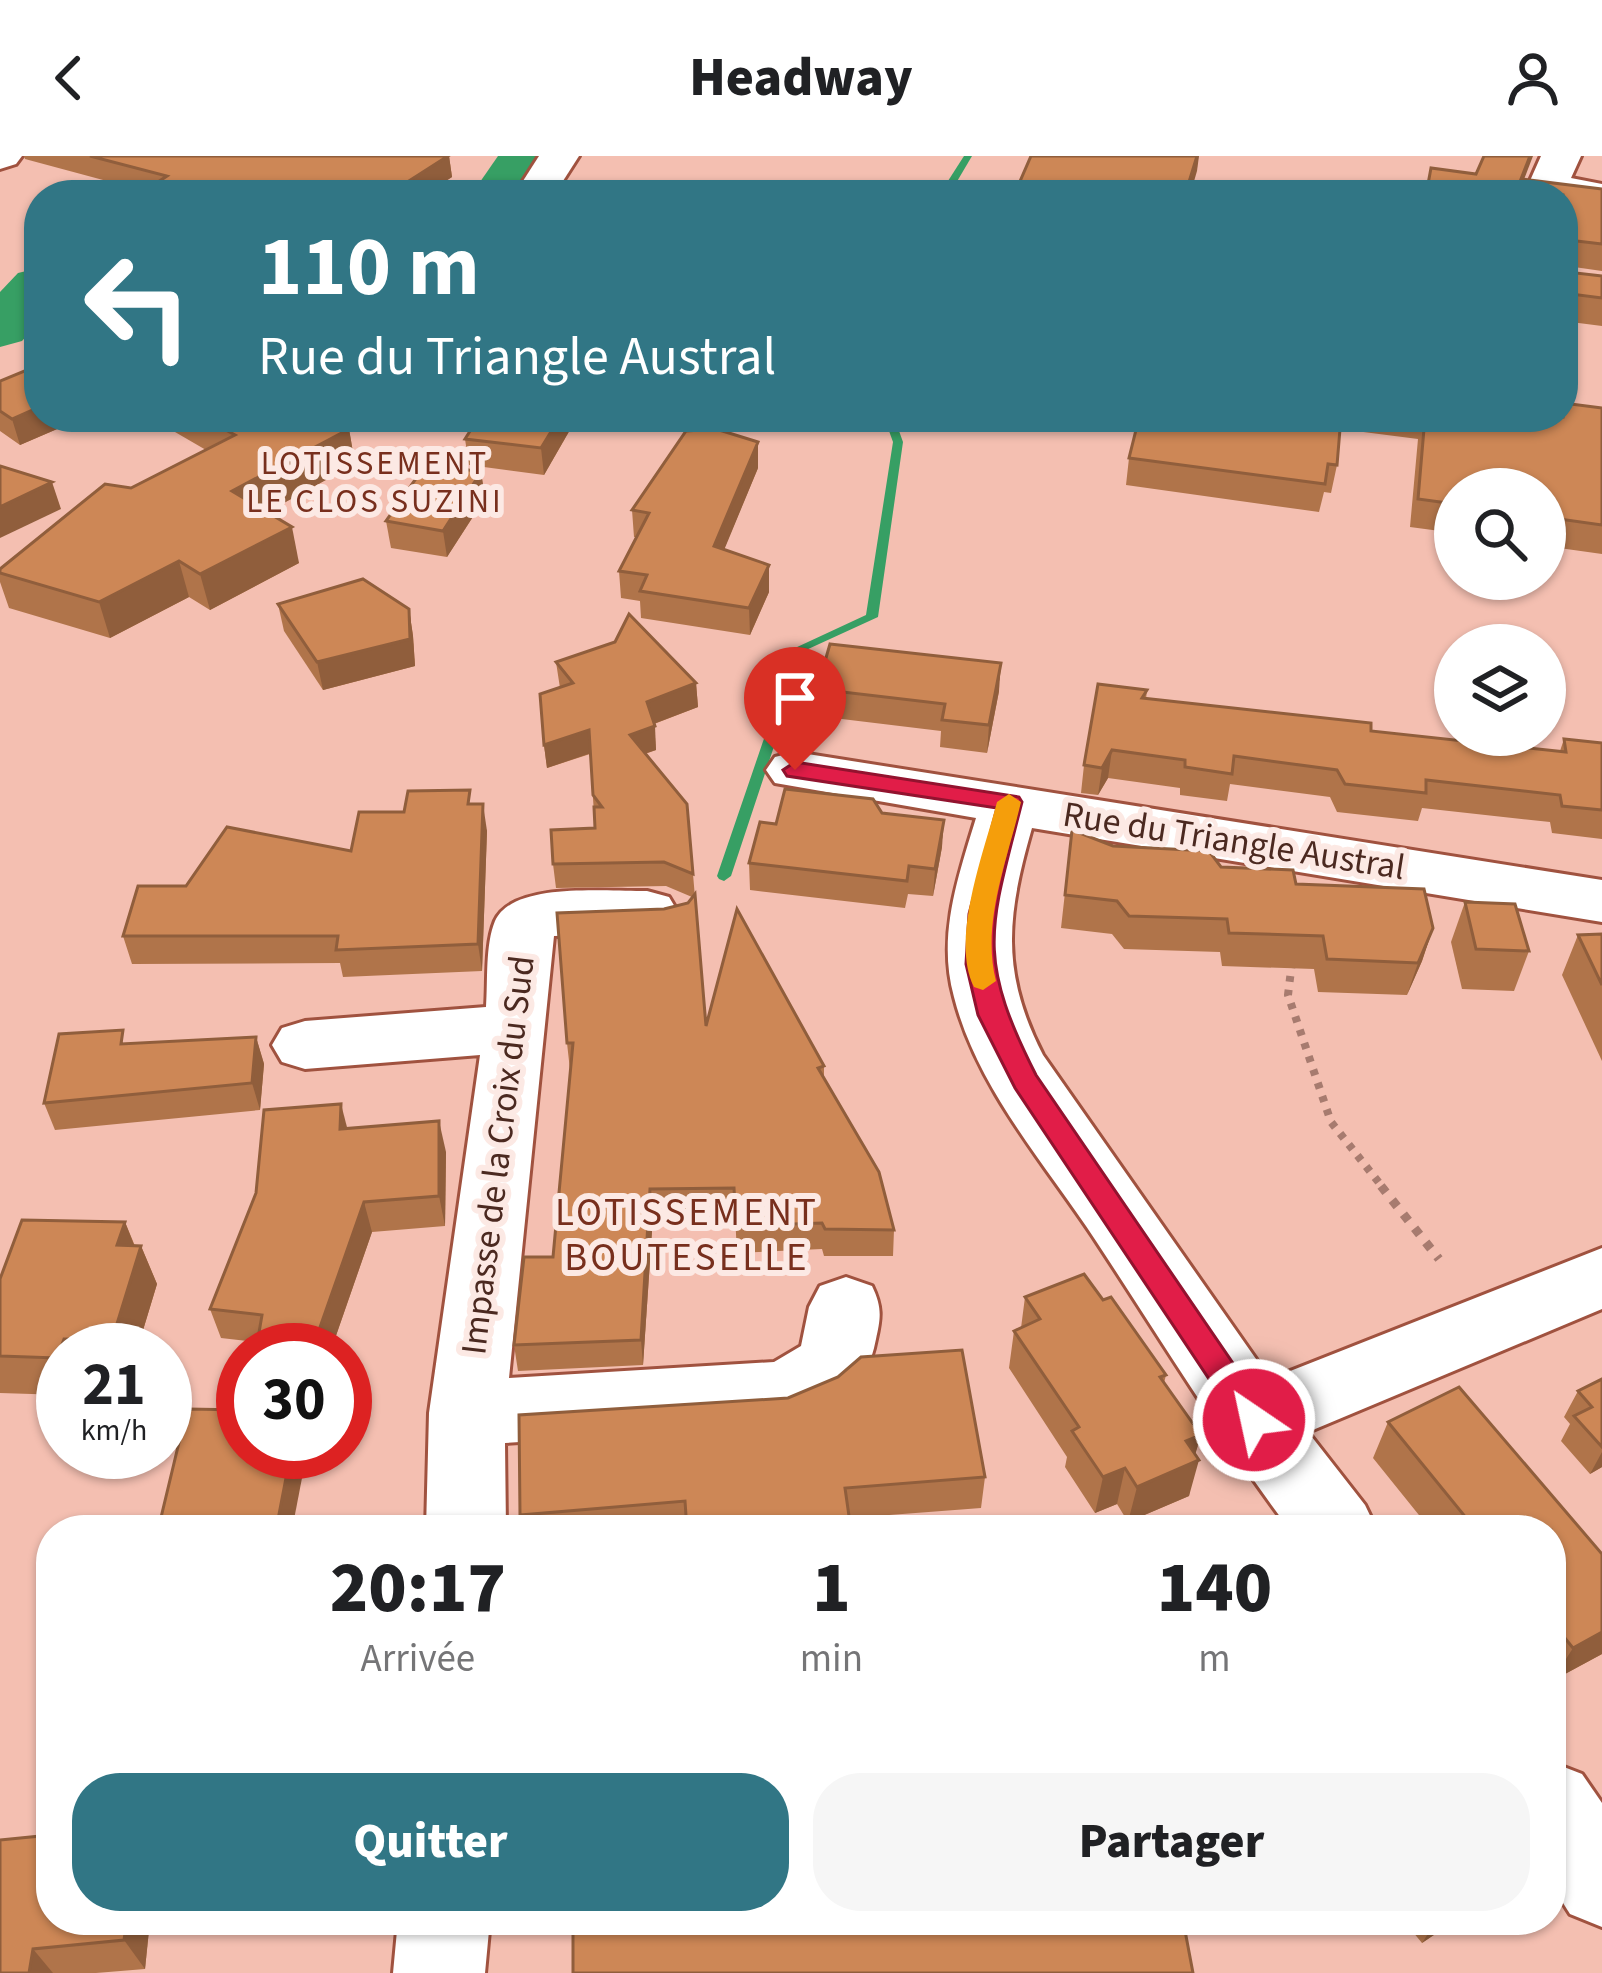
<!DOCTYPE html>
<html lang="fr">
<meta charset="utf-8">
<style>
:root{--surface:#fff;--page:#f6f6f6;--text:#202124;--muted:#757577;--accent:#317685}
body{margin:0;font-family:"Source Sans 3",sans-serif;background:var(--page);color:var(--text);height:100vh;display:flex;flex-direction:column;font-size:45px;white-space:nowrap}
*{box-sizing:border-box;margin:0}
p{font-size:39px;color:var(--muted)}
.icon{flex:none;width:66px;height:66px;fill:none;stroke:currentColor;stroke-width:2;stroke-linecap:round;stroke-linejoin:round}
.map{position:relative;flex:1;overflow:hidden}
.panel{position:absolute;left:36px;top:1359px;width:1530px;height:420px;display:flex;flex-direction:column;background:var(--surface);border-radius:48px;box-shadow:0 3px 9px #0004}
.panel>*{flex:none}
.top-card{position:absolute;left:24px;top:24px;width:1554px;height:252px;border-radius:48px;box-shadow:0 3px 9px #0004;background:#317685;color:#fff;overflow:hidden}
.buttons{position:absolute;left:1434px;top:312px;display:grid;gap:24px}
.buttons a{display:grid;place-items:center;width:132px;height:132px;border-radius:50%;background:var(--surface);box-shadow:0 3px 9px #0004;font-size:60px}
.speed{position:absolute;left:36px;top:1167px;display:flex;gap:24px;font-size:60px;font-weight:700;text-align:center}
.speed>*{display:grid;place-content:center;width:156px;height:156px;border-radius:50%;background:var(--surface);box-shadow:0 3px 9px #0004;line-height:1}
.speed small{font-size:30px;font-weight:400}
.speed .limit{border:18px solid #d22;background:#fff;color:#111}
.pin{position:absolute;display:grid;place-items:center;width:102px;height:102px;color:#fff;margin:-123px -51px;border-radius:50% 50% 50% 0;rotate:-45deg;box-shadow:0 0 12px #0007}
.pin .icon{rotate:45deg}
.me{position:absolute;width:132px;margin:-66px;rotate:326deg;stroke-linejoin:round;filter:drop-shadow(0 0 9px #0008)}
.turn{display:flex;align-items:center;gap:42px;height:252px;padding:0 36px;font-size:54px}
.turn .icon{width:156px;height:156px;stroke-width:2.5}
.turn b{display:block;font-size:84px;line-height:102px}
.eta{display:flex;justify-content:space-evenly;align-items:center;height:204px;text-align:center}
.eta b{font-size:72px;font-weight:800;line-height:84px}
.button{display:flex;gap:24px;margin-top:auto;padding:24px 36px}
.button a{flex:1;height:138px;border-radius:48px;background:var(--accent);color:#fff;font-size:48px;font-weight:800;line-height:138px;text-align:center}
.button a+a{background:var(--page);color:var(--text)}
header{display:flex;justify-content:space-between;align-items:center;height:156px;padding:0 36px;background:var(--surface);font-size:54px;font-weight:800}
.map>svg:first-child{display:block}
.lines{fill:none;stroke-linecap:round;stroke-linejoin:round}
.stream{fill:#379f64;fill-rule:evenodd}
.river{fill:#379f64;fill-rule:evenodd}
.minor-casing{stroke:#a0523f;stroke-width:6}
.path-far1{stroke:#a77b6f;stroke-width:8;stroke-dasharray:6 8;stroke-linecap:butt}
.path{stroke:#a77b6f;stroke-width:9;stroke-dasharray:8 10;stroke-linecap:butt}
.minor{fill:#fff;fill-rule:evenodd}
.wall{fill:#b0744a}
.shaded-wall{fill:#905e3c}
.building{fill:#cd8756;stroke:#905e3c;stroke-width:3}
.route{fill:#e11d48;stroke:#92132f;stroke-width:3}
.slow{fill:#f59e0b}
.labels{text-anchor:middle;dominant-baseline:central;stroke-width:12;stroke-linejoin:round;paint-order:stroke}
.far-neighbourhood-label{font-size:33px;letter-spacing:3px;fill:#782f1d;stroke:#fce9e4}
.street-label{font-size:36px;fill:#4b2920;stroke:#fce9e4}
.neighbourhood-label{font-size:39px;letter-spacing:3px;fill:#782f1d;stroke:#fce9e4}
</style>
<header><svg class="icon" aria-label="back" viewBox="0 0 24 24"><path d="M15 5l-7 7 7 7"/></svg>Headway<svg class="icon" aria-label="person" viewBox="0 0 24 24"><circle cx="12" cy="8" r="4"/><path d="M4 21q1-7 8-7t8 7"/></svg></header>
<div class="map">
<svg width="1602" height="1817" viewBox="0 0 1602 1817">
<rect width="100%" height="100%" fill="#f4bfb1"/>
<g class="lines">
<g class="stream">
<polygon points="964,0 972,0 949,39 939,39"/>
<polygon points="884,261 894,261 903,286 878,461 806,494 731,720 724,725 719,723 717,720 795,492 866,459 893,286"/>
</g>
<g class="river">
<polygon points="498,0 554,0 527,39 471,39"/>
<polygon points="39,112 39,166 22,185 0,191 0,136 18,117"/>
</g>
<g class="minor-casing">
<g id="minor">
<polygon points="0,0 22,0 16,8 0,13"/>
<polygon points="539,0 579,0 554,39 514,39"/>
<polygon points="1541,0 1581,0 1571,22 1602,28 1602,52 1563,47 1563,39 1535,35 1529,27"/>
<path d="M795 596 1602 724V766L1032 672C1007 759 1000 816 1043 899L1270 1223 1602 1092V1153L1308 1276 1365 1349 1377 1374H1290C1220 1281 1160 1182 1096 1085 1046 1009 977 932 954 841 937 780 958 721 976 662L775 627 766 614 775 601Z"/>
<path d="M647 735 669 741 678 756 669 771 647 777 554 780 509 1222 774 1206 801 1190 809 1151 820 1130 846 1121 872 1130C882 1151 881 1161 876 1183 866 1236 837 1252 788 1269L505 1287 506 1374H426L429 1257 480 899 305 913 282 906 272 889 282 872 305 865 486 851C488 825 485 789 495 765 513 725 608 736 647 735Z"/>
<polygon points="1551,1606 1582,1618 1602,1647 1602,1771 1570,1758 1551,1728"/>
<polygon points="398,1764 490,1764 485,1817 393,1817"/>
</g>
</g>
<polyline class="path-far1" points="1292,806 1288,839 1331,966 1384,1033"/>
<polyline class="path" points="1381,1030 1439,1103"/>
<use href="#minor" class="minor"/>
</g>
<g class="wall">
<polygon points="24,0 449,0 452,21 424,39 138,39 144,35 25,3"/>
<polygon points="1431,12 1602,33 1602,115 1567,110 1567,116 1602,120 1602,170 1563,165 1563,39 1425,39"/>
<polygon points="0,225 39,261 85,261 20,289 0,275"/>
<polygon points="1602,252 1602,398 1545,390 1545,333 1455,333 1455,377 1410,371 1418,283 1340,273 1337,309 1331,337 1324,336 1319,356 1126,329 1129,302 1186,266 1182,261 1563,261"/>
<polygon points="171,261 301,261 349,273 355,308 267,356 299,407 210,454 189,441 110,482 9,452 0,426 0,413 131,332 206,294 175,276"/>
<polygon points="479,261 570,261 571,272 544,319 469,309 465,283"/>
<polygon points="758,312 724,393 769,409 769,436 750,479 641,462 640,445 621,442 619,415 636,381 634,381 632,354"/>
<polygon points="481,316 485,342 447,401 391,392 386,365"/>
<polygon points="278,448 409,453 413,480 415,510 323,534 284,475"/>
<polygon points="556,506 696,527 698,551 654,568 656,594 645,598 687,648 706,870 824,910 824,921 894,1074 893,1100 824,1100 822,1093 737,1097 735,1059 653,1060 643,1209 518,1215 514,1189 553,1101 570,914 567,887 664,753 688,747 692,741 666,730 556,732 553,708 595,672 590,598 547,612 544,589 560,532"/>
<polygon points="817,533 999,535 987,597 940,591 941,575 817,560"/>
<polygon points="1147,534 1146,543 1371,575 1560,595 1564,583 1602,587 1602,683 1552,677 1550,666 1422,652 1418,665 1337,656 1330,641 1230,628 1227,645 1180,639 1180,632 1108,622 1098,639 1081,637 1084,609"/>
<polygon points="472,648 487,675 482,815 343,821 340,807 132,808 123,780 186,730 351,695 404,656"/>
<polygon points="882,657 942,691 933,740 908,738 905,752 750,734 749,707 776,668"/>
<polygon points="1072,674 1113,690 1296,728 1433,772 1422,805 1407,839 1318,836 1314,813 1222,810 1220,796 1124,793 1112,778 1061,772"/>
<polygon points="1465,746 1529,795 1514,835 1462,833 1451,786"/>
<polygon points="1602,778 1602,905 1562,819 1578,779"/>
<polygon points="256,881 264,908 260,954 55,974 44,947 128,887"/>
<polygon points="348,972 446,996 445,1070 372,1076 331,1194 256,1194 257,1186 221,1182 210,1153"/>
<polygon points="125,1066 135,1090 141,1090 157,1128 137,1194 63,1194 63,1239 0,1237 0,1123"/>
<polygon points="1025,1141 1103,1144 1166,1219 1164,1227 1201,1279 1195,1298 1189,1340 1128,1366 1117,1348 1095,1357 1065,1311 1067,1301 1009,1212 1014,1175 1021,1172"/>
<polygon points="1602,1223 1602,1311 1590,1318 1561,1285 1570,1268 1564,1261 1578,1235"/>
<polygon points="1459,1231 1602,1398 1602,1498 1552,1525 1551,1374 1431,1374 1373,1302 1388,1266"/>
<polygon points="985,1321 981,1352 850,1362 851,1374 523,1374 520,1359"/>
<polygon points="51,1764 150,1764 145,1813 96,1817 0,1817"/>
<polygon points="1370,1764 1456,1764 1422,1787 1403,1764 1381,1779"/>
</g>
<g class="shaded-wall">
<polygon points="449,0 452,21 424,39 399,39 398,32"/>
<polygon points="1197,0 1199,0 1197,15 1190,39 1185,39"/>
<polygon points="1530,0 1533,0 1518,39 1521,23"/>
<polygon points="39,251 39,261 85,261 20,289 12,263"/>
<polygon points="560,261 570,261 571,272 544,319 541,292"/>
<polygon points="349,273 355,308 240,371 232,335"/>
<polygon points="758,286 758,312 715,416 714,390"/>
<polygon points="481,316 485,342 447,401 443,375"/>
<polygon points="52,326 61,353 0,382 0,351"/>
<polygon points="292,371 299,407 210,454 200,418"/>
<polygon points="179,405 189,441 110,482 99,446"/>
<polygon points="769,409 769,436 750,479 749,452"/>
<polygon points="409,453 413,480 415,510 323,534 317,506"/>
<polygon points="1001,507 999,535 987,597 989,569"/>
<polygon points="696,527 698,551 648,570 647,546"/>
<polygon points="655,570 656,594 631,602 630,579"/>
<polygon points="589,574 591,597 547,612 544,589"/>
<polygon points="1112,594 1108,622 1098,639 1102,612"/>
<polygon points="483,648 487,675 482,815 478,788"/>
<polygon points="944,664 942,691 933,740 935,713"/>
<polygon points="1433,772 1422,805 1407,839 1418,807"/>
<polygon points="256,881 264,908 260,954 252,927"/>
<polygon points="341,948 349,979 340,973"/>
<polygon points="439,965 446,996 445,1070 439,1040"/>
<polygon points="650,1033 653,1060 643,1209 641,1184"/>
<polygon points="364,1046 372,1076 331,1194 312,1194"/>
<polygon points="125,1066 138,1099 141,1090 157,1128 137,1194 117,1194 112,1184 117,1089"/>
<polygon points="64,1183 69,1194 63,1194 63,1213 57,1202"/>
<polygon points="1201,1279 1193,1306 1199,1304 1189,1340 1128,1366 1137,1331 1186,1285"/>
<polygon points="291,1296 307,1296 292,1374 276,1374"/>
<polygon points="1602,1296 1602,1311 1590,1318"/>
<polygon points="1125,1312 1117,1348 1095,1357 1103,1321"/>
<polygon points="1602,1476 1602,1498 1552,1525 1573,1492"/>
<polygon points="127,1764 150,1764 145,1813 124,1784"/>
<polygon points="1390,1764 1403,1764 1381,1779"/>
<polygon points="1437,1764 1456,1764 1422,1787"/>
<polygon points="33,1793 53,1817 29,1817"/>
</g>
<g class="building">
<polygon points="90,0 448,0 398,32 412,36 408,39 138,39 167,20"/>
<polygon points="1031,0 1197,0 1185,39 1014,39"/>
<polygon points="1484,0 1530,0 1521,23 1602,33 1602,88 1568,84 1567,116 1602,120 1602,142 1563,137 1563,39 1426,39 1431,12 1476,18"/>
<polygon points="39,209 39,251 12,263 0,255 0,225"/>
<polygon points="1563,247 1602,252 1602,369 1545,361 1545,333 1455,333 1455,348 1418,343 1425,261 1563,261"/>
<polygon points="202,261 301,261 349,273 232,335 292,371 200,418 179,405 99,446 0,417 0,413 105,328 131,332 235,279"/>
<polygon points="479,261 560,261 541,292 465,283"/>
<polygon points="1212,261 1341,261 1337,309 1328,308 1325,328 1129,302 1138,266 1216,265"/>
<polygon points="716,273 758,286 714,390 769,409 749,452 640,435 647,419 619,415 649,357 632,354 686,275"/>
<polygon points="427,307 481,316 443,375 386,365"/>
<polygon points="0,310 52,326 0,351"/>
<polygon points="363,423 409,453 410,483 317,506 278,448"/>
<polygon points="629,458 696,527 647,546 655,570 630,579 687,648 693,718 664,706 553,708 551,674 595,672 594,651 602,651 593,639 589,574 544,589 540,538 573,527 556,506 615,486"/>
<polygon points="830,488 1001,507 989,569 942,564 945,548 817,533"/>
<polygon points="1098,528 1147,534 1142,542 1371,567 1371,575 1566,596 1564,583 1602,587 1602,654 1562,650 1560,639 1426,624 1426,637 1345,628 1337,614 1234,600 1232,618 1185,611 1185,604 1112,594 1102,612 1084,609"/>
<polygon points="785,633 873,643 882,657 944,664 935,713 909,710 907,725 749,707 760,666 776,668"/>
<polygon points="470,634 468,648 483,648 478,788 336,794 338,780 123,780 138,730 186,730 227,671 351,695 359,656 404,656 408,635"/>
<polygon points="1072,674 1113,690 1209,695 1221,711 1293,714 1296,728 1424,733 1433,772 1418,807 1327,803 1323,780 1229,777 1227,763 1129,760 1117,745 1065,739"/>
<polygon points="695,738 706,870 737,753 824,910 818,912 879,1016 894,1074 825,1073 822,1067 736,1070 734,1032 650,1033 641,1184 514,1189 524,1101 553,1101 573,887 567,887 557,757 664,753 688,747"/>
<polygon points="1465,746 1515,748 1529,795 1476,793"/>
<polygon points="1602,778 1602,829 1578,779"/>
<polygon points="123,874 121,888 256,881 252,927 44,947 59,878"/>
<polygon points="341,948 340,973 439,965 439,1040 364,1046 312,1194 256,1194 262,1159 210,1153 256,1037 264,954"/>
<polygon points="22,1064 125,1066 117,1089 141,1090 112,1184 64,1183 57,1202 0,1200 0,1123"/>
<polygon points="1084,1118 1103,1144 1111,1141 1166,1219 1160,1221 1201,1279 1186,1285 1199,1304 1137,1331 1125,1312 1103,1321 1072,1275 1079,1271 1014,1175 1040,1163 1025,1141"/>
<polygon points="962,1194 985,1321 845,1332 851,1374 687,1374 685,1345 520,1359 519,1259 788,1242 838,1221 861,1201"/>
<polygon points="1602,1223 1602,1291 1574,1260 1592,1251 1578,1235"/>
<polygon points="1459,1231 1602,1398 1602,1476 1573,1492 1551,1465 1551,1374 1476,1374 1388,1266"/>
<polygon points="187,1253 243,1254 243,1296 291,1296 276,1374 158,1374"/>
<polygon points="51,1679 48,1709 51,1708 51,1764 127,1764 124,1784 33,1793 29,1817 0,1817 0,1684"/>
<polygon points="602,1764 1183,1764 1193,1817 573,1817 573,1766"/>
</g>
<path class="route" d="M795 606 1019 641 1022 646C990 772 975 799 1036 919L1265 1254 1270 1264 1265 1274 1254 1278 1243 1274 1015 932 978 859 966 808 969 758 997 652 787 620 783 614Z"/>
<path class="slow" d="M1009 638 1021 646C1008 702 981 767 996 825L983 834 974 831C950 784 984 696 997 646Z"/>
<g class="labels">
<g class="far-neighbourhood-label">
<text x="375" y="307">LOTISSEMENT<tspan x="375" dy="38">LE CLOS SUZINI</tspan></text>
</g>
<g class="street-label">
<text transform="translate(1234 685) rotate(9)">Rue du Triangle Austral</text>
<text transform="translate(498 999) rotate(-83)">Impasse de la Croix du Sud</text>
</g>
<g class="neighbourhood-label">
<text x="687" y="1057">LOTISSEMENT<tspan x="687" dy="45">BOUTESELLE</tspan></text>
</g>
</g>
</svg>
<div class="buttons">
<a><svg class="icon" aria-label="search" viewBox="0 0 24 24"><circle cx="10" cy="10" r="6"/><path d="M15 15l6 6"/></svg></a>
<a><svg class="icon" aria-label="layers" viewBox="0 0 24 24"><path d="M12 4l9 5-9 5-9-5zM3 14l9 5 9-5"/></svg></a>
</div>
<div class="speed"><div>21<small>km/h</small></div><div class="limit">30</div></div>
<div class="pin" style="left:795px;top:614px;background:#d93025"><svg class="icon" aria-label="arrive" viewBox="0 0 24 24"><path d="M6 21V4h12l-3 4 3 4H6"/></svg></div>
<svg class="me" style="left:1254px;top:1264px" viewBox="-20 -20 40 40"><circle r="17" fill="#e11d48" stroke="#fff" stroke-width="3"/><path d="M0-11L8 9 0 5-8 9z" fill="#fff"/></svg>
<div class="top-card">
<div class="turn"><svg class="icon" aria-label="left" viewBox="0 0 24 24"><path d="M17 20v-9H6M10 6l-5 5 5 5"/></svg><div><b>110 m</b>Rue du Triangle Austral</div></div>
</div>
<section class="panel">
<div class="eta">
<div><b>20:17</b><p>Arrivée</p></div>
<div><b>1</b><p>min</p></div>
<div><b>140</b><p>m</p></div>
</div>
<div class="button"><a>Quitter</a><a>Partager</a></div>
</section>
</div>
